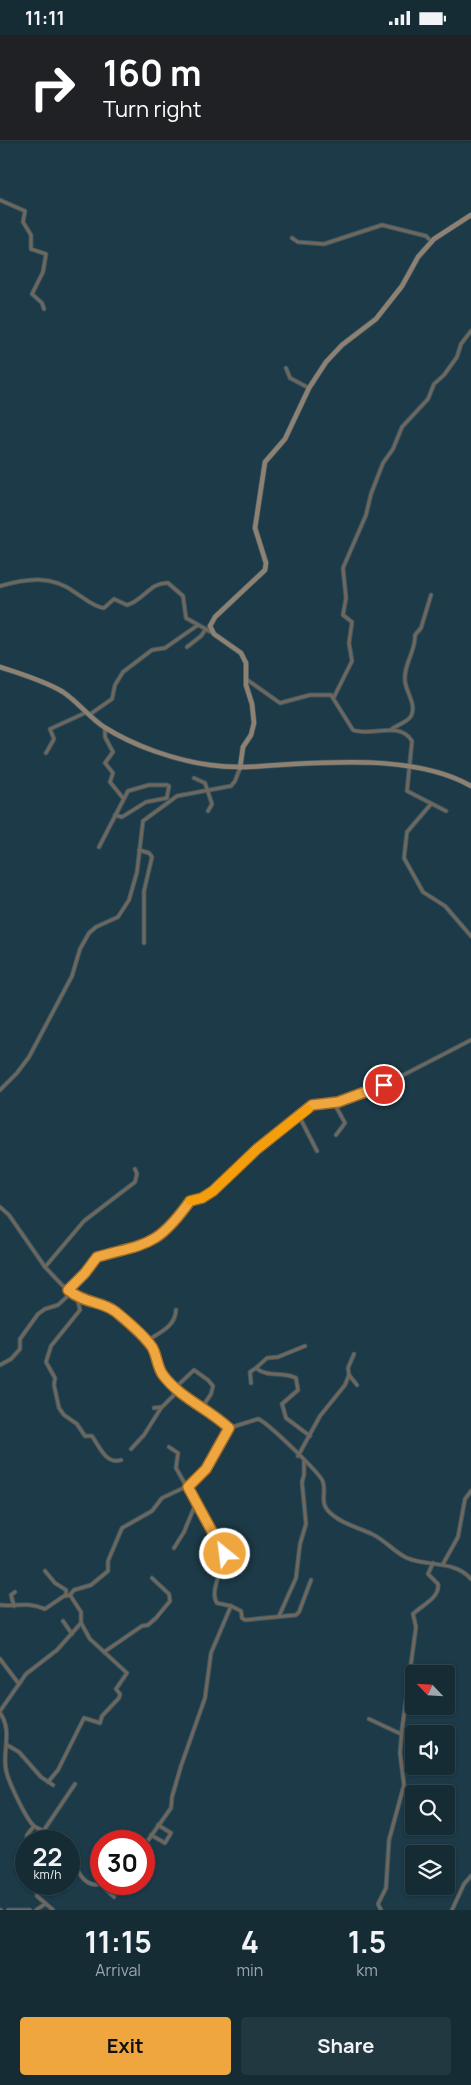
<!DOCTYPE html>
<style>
:root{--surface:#152c35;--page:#223841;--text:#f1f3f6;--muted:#9da7ad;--line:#344850;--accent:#f0a63f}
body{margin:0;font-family:Manrope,sans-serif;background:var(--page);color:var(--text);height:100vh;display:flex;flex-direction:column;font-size:19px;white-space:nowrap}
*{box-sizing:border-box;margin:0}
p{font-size:16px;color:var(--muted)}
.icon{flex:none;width:28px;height:28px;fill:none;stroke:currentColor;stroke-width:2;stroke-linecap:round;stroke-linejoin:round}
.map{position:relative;height:1875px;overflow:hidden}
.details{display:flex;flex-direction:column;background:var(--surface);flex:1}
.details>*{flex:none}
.hud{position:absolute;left:0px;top:0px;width:471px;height:105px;box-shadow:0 1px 4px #0004,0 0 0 1px var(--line);background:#202124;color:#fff;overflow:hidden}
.needle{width:32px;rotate:295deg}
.controls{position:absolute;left:405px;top:1630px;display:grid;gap:10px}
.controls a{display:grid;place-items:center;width:50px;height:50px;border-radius:5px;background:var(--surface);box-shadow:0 1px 4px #0004,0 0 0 1px var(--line);font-size:25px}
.speed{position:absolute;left:15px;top:1795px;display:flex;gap:10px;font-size:25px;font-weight:700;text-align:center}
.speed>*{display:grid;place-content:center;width:65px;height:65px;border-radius:50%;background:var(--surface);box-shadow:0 1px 4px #0004,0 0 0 1px var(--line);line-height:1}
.speed small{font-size:12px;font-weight:400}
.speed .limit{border:8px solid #d22;background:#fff;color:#111}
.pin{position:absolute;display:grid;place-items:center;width:42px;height:42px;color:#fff;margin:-21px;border:2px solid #fff;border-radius:50%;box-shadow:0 1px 5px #0007}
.me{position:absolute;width:55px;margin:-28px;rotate:331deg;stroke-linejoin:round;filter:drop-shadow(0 0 4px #0008)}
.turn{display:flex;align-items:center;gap:18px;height:105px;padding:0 20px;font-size:22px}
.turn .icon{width:65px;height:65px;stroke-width:2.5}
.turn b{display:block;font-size:35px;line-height:42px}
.eta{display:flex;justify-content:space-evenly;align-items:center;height:85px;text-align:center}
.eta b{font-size:30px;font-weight:700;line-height:35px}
.cta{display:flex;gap:10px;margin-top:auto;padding:10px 20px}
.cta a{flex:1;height:58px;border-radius:5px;background:var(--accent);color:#111;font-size:20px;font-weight:700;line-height:58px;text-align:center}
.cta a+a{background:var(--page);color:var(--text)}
.status{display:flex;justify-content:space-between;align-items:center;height:35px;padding:0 25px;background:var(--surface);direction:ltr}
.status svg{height:14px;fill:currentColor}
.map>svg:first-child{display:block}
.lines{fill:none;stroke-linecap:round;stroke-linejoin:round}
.street-casing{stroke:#3c5864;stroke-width:5}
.secondary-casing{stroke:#3c5864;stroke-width:6}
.street{stroke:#6f665c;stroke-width:3}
.secondary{stroke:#8f8171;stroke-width:4.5}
.route-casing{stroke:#9c6c29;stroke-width:12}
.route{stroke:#f0a63f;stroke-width:9}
.slow{stroke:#f59e0b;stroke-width:9}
</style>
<div class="status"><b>11:11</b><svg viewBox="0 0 49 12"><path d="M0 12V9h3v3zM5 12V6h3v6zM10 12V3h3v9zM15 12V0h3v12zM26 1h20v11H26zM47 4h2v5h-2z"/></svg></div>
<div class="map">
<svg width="471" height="1875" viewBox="0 0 471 1875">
<rect width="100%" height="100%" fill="#1c3a47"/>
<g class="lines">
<g class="street-casing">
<g id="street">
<polyline points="279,0 282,1"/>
<polyline points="201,1 201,0"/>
<polyline points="470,78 471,78"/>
<polyline points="0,165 25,176 23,187 31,200 31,214 46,219 43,237 32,259 42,268 44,274"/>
<polyline points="292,203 298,207 324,209 382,190 426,201 432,207"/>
<polyline points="286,333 290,343 309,353"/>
<path d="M0 551C28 543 52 540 76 558 84 563 94 572 104 573L114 564 127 570C143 566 150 547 168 548L183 561 186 583 211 597"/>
<polyline points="187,612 201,601 206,594"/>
<path d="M246 644 280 668 310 660H331L353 695C372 702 399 685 412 706L407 756 446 776"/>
<polyline points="334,662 352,626 349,608 352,587 343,580 346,563 343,533 366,480 371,459 383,428 393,414 402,392 428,364 434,349 444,340 457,322 461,309 471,296"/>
<polyline points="89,680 112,664 115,650 123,637 152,615 165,613 198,590"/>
<polyline points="105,693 105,702 113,717 105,728 113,738 110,747 123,763"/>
<path d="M392 694C397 690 408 687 411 681 417 670 406 657 405 646 403 630 416 616 415 600L421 593 431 560"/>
<polyline points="46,718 54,704 50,694 85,678"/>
<polyline points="194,743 205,748 212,769 208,776"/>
<polyline points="431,769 407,797 404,823 423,857 445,871 471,901"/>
<polyline points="115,780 122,782 146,767 167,763"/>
<polyline points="99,812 128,756 149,750 167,750 169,751 167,762"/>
<polyline points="139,815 149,818 152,822 144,856 144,908"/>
<polyline points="0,1055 17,1038 29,1022 72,941 80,914 89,898 96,892 118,882 129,865 137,837 143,786 177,761 231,751 235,746 240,733"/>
<polyline points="334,1068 345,1088 336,1100"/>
<polyline points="299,1081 317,1116"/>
<path d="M0 1172 9 1180 45 1232 62 1250 86 1266 108 1271 122 1282 151 1312 164 1341 201 1374 218 1382 229 1393 258 1384C266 1386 321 1439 323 1447 327 1460 317 1469 334 1481 345 1490 360 1493 372 1499 385 1505 394 1517 407 1523 428 1532 455 1525 471 1544"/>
<polyline points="45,1232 84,1186 135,1147 137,1139 135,1134"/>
<path d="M68 1255 85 1238 97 1222C107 1219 117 1218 127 1216 157 1207 172 1190 190 1166L201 1163 213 1156 257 1114 312 1070 338 1067 384 1050 471 1005"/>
<path d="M77 1262 80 1275 51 1311 46 1327 55 1343 54 1350 59 1373 64 1380 77 1389 85 1401H92C99 1411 106 1430 121 1425"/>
<path d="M147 1306C160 1297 175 1292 176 1275"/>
<path d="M305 1311 278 1322 267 1323 256 1333C267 1343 283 1336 296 1343L298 1355 282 1369 286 1383 310 1401"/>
<polyline points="0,1330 11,1324 20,1314 20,1304 38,1279 45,1274 58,1270 71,1258"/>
<polyline points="349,1340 348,1333 354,1319"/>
<polyline points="251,1348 250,1337 256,1333"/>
<polyline points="154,1373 162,1372 174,1360 174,1354 194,1335 208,1345 213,1351 211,1359 201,1374"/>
<polyline points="131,1414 144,1400 161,1373"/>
<polyline points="298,1421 320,1381 345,1350 349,1340 357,1350"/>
<polyline points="174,1513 184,1497 196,1468"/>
<polyline points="443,1529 458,1502 465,1464 471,1456"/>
<polyline points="45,1536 55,1548 66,1555 66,1561"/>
<path d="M0 1570C19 1572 26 1566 45 1574L64 1561 70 1560"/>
<polyline points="14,1571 11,1560 15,1557"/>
<polyline points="231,1571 241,1576 242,1583 245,1585 296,1580 299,1577 311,1545"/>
<polyline points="279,1581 296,1543 300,1509 306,1489 302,1447 304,1440 304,1426"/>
<polyline points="63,1586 72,1599"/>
<polyline points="104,1617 142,1591 148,1590 156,1583 170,1566 169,1559 152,1543"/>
<polyline points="0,1624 19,1649"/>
<polyline points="0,1676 26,1639 57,1615 81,1588 81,1577 70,1560 74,1555 91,1550 108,1536 108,1526 122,1493 152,1476 162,1463 194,1448 220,1412 229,1393"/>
<path d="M0 1678C13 1696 2 1716 6 1735 8 1746 26 1784 34 1791 40 1796 56 1799 65 1806"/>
<polyline points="369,1684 401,1699"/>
<polyline points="7,1710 19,1717 41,1742 53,1750"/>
<polyline points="48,1747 58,1735 84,1683 100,1688 102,1681 119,1663 120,1659 116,1654 127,1638 90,1604 81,1588"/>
<polyline points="44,1795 75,1749"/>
<polyline points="151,1800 165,1808 171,1798 158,1790"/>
<polyline points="27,1806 27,1800 34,1791"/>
<path d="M144 1811 171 1773 172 1762 181 1731 205 1663 211 1618 231 1571 217 1568C208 1555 227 1528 225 1512L214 1500 176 1433 178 1418 169 1412"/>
<path d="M69 1814C75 1829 81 1854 101 1849"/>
<polyline points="37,1849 37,1861 53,1875"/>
<polyline points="100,1849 114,1862"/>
<polyline points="0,1875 1,1875"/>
<polyline points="8,1875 30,1875"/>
<polyline points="36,1875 45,1869"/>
<path d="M381 1875 378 1869 386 1853 389 1805 404 1750 400 1718 402 1694 416 1592 413 1579C422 1570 440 1563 438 1549L428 1539 433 1528"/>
<polyline points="452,1875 464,1849 471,1841"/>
</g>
</g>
<g class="secondary-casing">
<g id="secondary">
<path d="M0 632C21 639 45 646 63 657 78 667 89 682 104 692 134 711 174 725 210 730 238 734 265 731 293 729 349 726 421 723 471 751"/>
<polyline points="240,733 243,712 251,700 254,688 252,669 246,650 246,628 241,618 214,599 210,591 215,582 265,535 266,528 255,493 265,427 285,404 309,353 326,327 342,310 376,284 402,251 418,222 434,204 471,180"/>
</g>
</g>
<use href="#street" class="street"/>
<use href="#secondary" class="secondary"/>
</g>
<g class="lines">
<g class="route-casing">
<path id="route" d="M225 1519V1512L214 1500 188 1452 206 1434 229 1393C209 1374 180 1363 163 1340 157 1332 157 1320 152 1312 143 1299 128 1287 116 1277 102 1266 85 1269 68 1255L85 1238 97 1222C147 1208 157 1212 190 1166L202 1163 213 1156 257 1114 312 1070 338 1067 384 1050"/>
</g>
<use href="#route" class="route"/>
<polyline class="slow" points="190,1166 202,1163 213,1156 257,1114 308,1074"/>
</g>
</svg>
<div class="controls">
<a><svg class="needle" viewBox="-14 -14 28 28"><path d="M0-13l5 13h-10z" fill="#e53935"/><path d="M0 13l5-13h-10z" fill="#9da7ad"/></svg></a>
<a><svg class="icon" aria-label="sound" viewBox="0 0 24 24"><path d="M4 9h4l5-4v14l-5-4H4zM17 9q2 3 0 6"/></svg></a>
<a><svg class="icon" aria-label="search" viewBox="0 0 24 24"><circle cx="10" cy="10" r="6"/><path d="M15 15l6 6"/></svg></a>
<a><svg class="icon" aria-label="layers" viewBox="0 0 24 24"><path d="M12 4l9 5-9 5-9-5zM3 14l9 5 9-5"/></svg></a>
</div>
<div class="speed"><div>22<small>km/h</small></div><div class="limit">30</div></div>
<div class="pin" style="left:384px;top:1050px;background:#d93025"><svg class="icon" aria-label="arrive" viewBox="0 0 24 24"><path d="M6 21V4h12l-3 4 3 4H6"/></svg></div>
<svg class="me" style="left:225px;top:1519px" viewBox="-20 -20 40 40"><circle r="17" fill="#f0a63f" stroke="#fff" stroke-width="3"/><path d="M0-11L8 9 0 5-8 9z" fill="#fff"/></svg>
<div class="hud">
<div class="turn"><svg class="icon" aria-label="right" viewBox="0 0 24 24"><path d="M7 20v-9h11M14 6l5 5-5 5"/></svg><div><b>160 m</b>Turn right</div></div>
</div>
</div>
<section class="details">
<div class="eta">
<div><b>11:15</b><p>Arrival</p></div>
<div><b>4</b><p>min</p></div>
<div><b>1.5</b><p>km</p></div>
</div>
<div class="cta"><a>Exit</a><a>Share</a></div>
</section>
